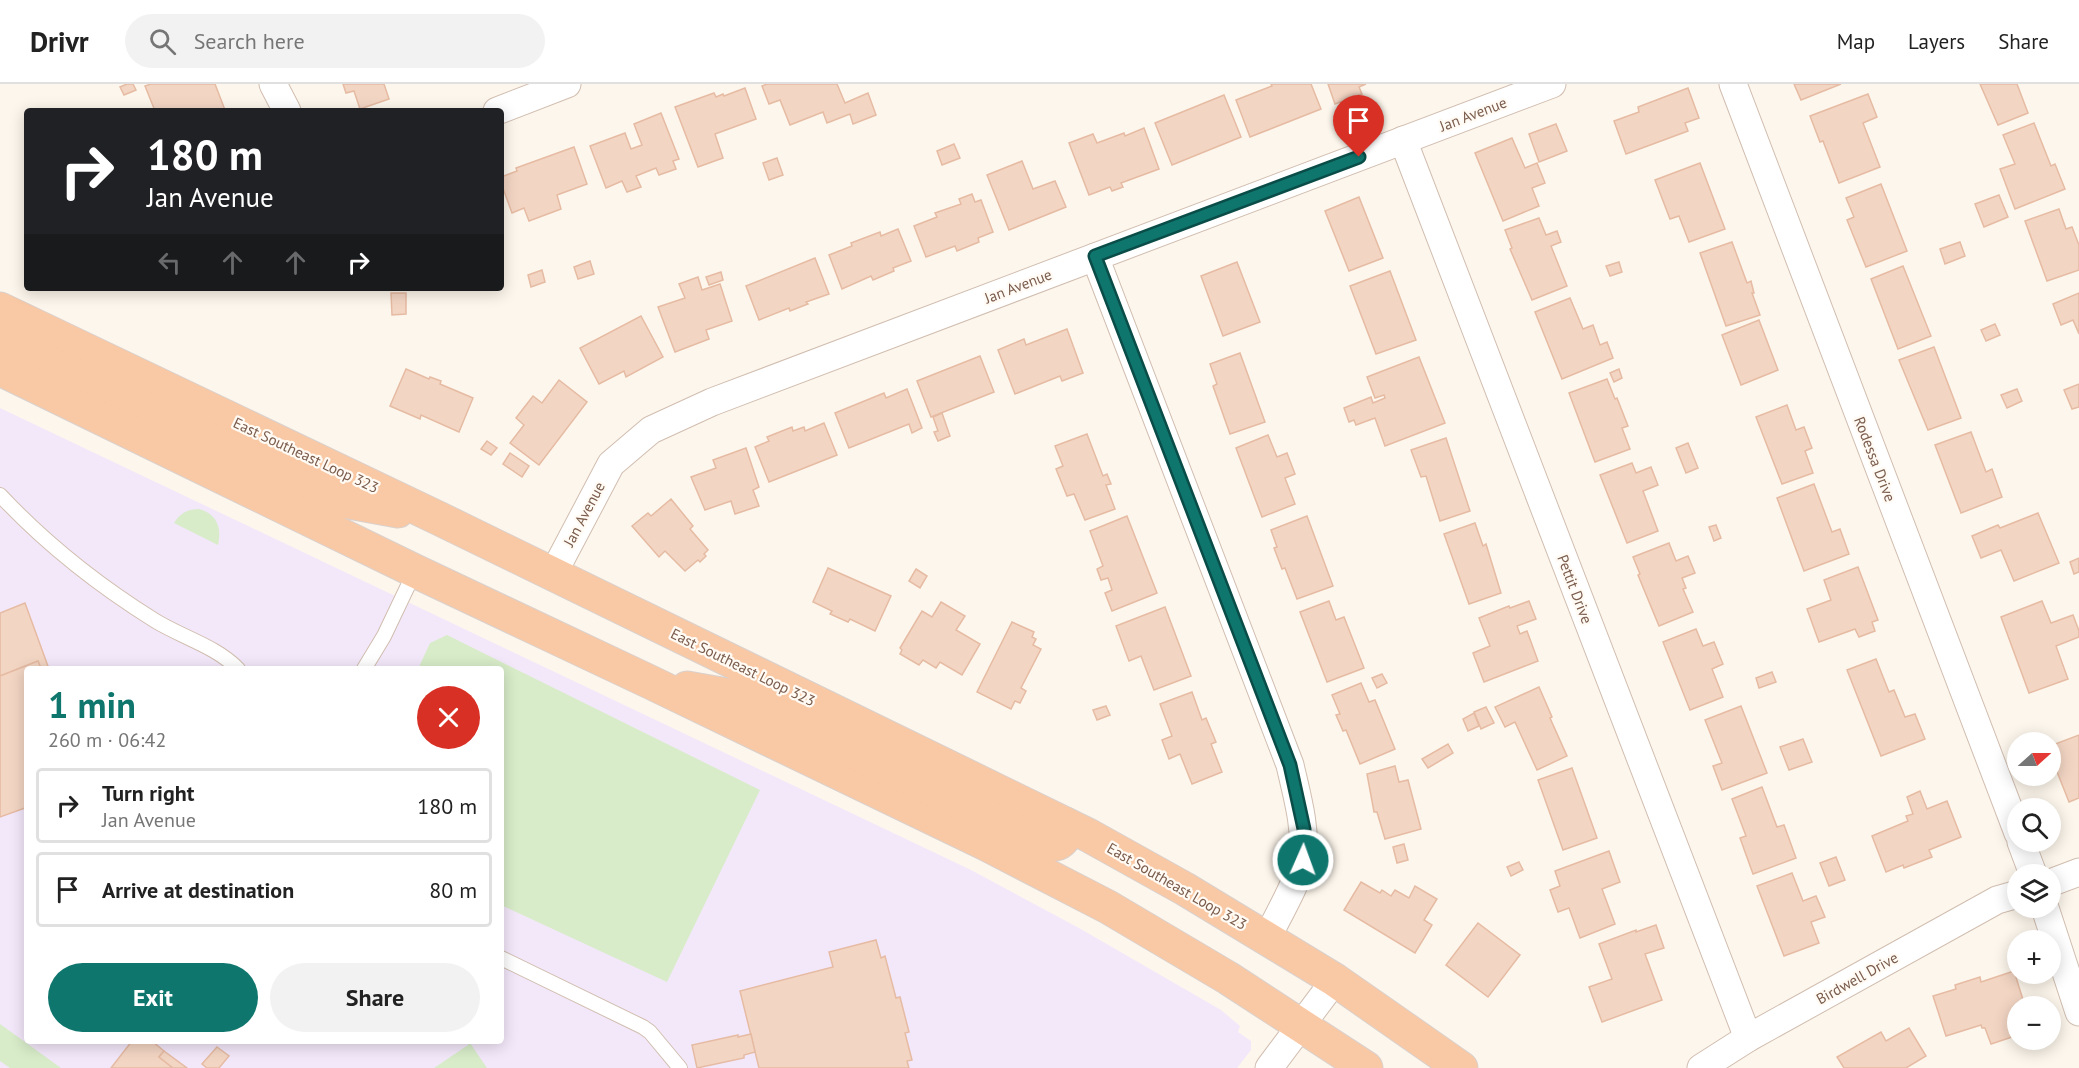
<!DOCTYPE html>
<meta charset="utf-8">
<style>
:root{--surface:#fff;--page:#f2f2f2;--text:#222;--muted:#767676;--line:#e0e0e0;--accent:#0f766e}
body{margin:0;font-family:"PT Sans",sans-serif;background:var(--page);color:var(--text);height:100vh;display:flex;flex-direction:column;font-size:22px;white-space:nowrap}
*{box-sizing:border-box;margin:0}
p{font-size:20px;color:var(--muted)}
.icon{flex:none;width:33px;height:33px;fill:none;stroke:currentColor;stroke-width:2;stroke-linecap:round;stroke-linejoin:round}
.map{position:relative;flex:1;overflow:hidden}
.details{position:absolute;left:24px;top:582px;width:480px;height:378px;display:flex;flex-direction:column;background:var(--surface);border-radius:6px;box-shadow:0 3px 15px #0003}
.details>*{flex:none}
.banner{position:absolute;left:24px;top:24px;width:480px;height:183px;border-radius:6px;box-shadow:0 3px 15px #0003;background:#202124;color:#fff;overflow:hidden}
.needle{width:39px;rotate:69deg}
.fabs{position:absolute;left:2007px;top:648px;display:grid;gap:12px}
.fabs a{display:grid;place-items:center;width:54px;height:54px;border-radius:50%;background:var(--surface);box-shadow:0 3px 15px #0003;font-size:30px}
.pin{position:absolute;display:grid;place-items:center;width:51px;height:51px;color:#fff;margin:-62px -26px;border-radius:50% 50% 50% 0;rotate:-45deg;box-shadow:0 0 6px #0007}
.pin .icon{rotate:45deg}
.me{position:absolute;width:66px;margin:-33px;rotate:2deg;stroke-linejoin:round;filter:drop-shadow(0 0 4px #0008)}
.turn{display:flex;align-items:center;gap:21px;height:126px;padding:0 24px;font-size:27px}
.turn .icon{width:78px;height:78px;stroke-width:2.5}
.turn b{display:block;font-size:42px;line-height:51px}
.lanes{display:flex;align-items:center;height:57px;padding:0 24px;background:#0003;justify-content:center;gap:30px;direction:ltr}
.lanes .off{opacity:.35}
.round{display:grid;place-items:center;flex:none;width:63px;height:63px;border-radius:32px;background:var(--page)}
.headline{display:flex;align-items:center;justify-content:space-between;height:102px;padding:0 24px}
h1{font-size:36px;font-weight:800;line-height:45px;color:var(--accent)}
.button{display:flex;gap:12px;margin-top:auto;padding:12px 24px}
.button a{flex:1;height:69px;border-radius:36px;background:var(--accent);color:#fff;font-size:24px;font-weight:800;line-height:69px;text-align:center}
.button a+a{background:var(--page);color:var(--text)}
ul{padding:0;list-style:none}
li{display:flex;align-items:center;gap:18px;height:75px;margin:0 12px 9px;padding:0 12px;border:3px solid var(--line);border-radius:6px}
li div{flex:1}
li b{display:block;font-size:22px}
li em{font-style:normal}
header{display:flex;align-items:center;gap:36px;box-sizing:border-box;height:84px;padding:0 30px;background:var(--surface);border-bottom:2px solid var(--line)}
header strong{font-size:28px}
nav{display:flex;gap:33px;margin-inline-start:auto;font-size:21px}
.search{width:420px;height:54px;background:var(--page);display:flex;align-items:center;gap:15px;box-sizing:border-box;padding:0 21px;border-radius:33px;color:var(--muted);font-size:22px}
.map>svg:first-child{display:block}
.education{fill:#f3e8fa;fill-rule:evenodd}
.green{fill:#d8ecc9}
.building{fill:#f3d5c3;stroke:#e6bba3;stroke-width:1.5}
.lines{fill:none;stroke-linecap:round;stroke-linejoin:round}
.service-casing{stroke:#d1beb0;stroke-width:16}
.minor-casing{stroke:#d1beb0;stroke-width:29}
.trunk-casing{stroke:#dad1cd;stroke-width:35}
.service{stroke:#fff;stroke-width:14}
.minor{stroke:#fff;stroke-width:27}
.trunk{stroke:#f9c8a4;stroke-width:33}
.route-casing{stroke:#0a4d48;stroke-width:15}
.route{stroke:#0f766e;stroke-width:10}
.labels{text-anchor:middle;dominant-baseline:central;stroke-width:4.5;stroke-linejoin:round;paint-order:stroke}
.street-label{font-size:15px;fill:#7a5c4d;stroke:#fffaf3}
</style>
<header>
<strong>Drivr</strong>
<div class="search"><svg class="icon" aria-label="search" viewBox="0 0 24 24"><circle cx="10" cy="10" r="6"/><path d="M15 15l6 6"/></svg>Search here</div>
<nav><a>Map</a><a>Layers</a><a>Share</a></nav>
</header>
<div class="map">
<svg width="2079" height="984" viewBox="0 0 2079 984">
<rect width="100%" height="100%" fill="#fdf6ec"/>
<path class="education" d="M0 324 971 786 1079 844 1221 926 1240 942 1238 948 1251 957V966L1237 984H0ZM27 585H501V957H27Z"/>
<g class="green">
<path d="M199 425C217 430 222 444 218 461L174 439C180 429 188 425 199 425Z"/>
<polygon points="447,551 760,706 667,898 501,821 501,585 418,585 430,559"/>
<polygon points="0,940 61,984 10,984 0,977"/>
<polygon points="470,959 487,984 434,984 468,961"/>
</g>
<g class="building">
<polygon points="127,0 133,0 136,6 124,11 120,3"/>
<polygon points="151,0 215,0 225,26 155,27 145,2"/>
<polygon points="343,0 384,0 389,15 360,25 354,7 346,9"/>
<polygon points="767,0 837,0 845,19 868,9 876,31 853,40 850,30 827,39 823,28 790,41 780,16 769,20 762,2"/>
<polygon points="1271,0 1311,0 1321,25 1250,53 1236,16 1272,2"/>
<polygon points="1328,0 1366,0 1359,3 1362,10 1335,20"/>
<polygon points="1794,0 1841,0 1801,16"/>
<polygon points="1980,0 2017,0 2028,29 1998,41"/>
<polygon points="745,4 756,35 715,50 723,74 698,83 675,23 714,9 716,13 723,10 724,12"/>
<polygon points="1688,4 1699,34 1685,39 1688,47 1626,70 1614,37 1639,28 1638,23"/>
<polygon points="1868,10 1877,33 1863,39 1880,83 1839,99 1823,57 1820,58 1810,32"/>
<polygon points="1224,11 1241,53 1172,81 1155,39"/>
<polygon points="661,29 679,75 673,77 676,85 659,91 656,84 636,92 641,103 627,108 622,97 606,104 590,62 625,49 631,65 642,61 634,40"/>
<polygon points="2034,39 2051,82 2055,80 2065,105 2015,125 2000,85 2015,80 2003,51"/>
<polygon points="1556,40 1567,67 1539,78 1529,50"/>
<polygon points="1144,44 1159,85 1121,99 1123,103 1112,107 1110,103 1089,111 1069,59 1093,50 1097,59 1124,49 1125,52"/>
<polygon points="1512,54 1525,84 1537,79 1545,99 1532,104 1539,122 1503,137 1475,69"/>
<polygon points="954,60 960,74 942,81 937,67"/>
<polygon points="574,63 587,100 557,111 561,125 529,137 524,124 512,129 501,99 501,93 517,87 516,84"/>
<polygon points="777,74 783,91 769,96 763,79"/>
<polygon points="1022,77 1033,105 1055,97 1066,123 1009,146 987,91"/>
<polygon points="1700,79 1725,145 1689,158 1679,132 1670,135 1655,96"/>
<polygon points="1881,100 1907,167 1866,183 1847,136 1854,133 1846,114"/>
<polygon points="972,110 975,118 981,116 993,148 978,154 979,158 957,167 955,162 926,173 914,142 937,133 935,129 961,120 959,115"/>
<polygon points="1999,111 2008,133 1984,143 1975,120"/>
<polygon points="1359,113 1383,174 1349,187 1325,127"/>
<polygon points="2059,125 2066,145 2072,143 2079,161 2079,186 2047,197 2025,137"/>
<polygon points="1539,134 1546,151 1557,147 1561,158 1551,162 1567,202 1532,216 1510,165 1512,164 1505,146"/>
<polygon points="898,145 911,177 893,184 894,187 873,196 871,192 842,205 829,171 852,162 851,159 880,148 881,152"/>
<polygon points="1732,158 1747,199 1751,197 1754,209 1752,209 1760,231 1726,242 1700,169"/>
<polygon points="1960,158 1965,172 1945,180 1940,165"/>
<polygon points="815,174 829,210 806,218 808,220 790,227 789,224 759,236 746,202"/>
<polygon points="590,177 594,190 578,195 574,183"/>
<polygon points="1237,178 1260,238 1223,252 1201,192"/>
<polygon points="1619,178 1622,188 1610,192 1606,182"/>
<polygon points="1903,182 1931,252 1898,265 1871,195"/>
<polygon points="542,186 545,198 531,203 528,191"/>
<polygon points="1390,187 1416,256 1376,270 1350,202"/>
<polygon points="721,188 723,196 709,201 706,193"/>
<polygon points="698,193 702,206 720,200 732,237 706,246 709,255 675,268 658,223 685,214 679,200"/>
<polygon points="391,209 406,209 406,230 392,231"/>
<polygon points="2079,209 2079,250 2073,236 2061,241 2053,220"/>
<polygon points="1570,214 1583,245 1593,241 1600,261 1607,258 1613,274 1562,295 1535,228"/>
<polygon points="641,232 663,273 626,293 624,287 599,300 580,264"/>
<polygon points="1759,236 1778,286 1741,301 1722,251"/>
<polygon points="1995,240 2000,251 1986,257 1981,246"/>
<polygon points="1067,245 1083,289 1062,297 1060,292 1015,310 998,266 1024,255 1026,261"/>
<polygon points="1934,263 1961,334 1928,346 1899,276"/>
<polygon points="1240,269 1265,338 1230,350 1213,302 1217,300 1210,280"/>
<polygon points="980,272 994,308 931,333 917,297"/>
<polygon points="1419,273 1445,339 1385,362 1375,334 1356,341 1354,336 1349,338 1344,324 1371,313 1373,319 1385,314 1384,311 1375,314 1367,293"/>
<polygon points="406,285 429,295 430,293 441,297 440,300 473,314 459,348 421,331 420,335 390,322"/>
<polygon points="1619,285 1622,294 1614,298 1610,289"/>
<polygon points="1607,295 1615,315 1617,314 1628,342 1622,344 1630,365 1595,378 1569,309"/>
<polygon points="559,296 587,318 539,381 510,359 524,341 516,334 533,312 542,319"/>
<polygon points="2079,300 2079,323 2072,325 2064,306"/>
<polygon points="907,305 922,344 912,349 909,340 849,364 835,329 884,309 886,314"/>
<polygon points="2017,305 2022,317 2007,324 2001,311"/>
<polygon points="1787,321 1796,346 1804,343 1812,364 1805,367 1813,389 1782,400 1756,333"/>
<polygon points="942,329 950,352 938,357 934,348 938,347 933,333"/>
<polygon points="824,339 837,371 769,398 755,363 769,357 767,353 792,343 793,347 804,343 805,347"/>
<polygon points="1971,348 1986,388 1992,385 2002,413 1961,429 1935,361"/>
<polygon points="1087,350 1103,392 1107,390 1111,400 1106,401 1115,425 1085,436 1074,410 1067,412 1056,385 1063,382 1055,362"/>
<polygon points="1268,351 1277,373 1287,369 1295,390 1285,394 1295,420 1262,433 1236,364"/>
<polygon points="1446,354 1470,427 1440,437 1426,392 1421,393 1411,366"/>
<polygon points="487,357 497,364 491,371 481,365"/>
<polygon points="1688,359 1698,384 1686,389 1676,364"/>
<polygon points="746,364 759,403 753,406 759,422 735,430 731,417 705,426 691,393 716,384 713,376"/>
<polygon points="510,369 529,382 522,393 503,380"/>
<polygon points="1632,379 1636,389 1651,383 1658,401 1643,407 1658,447 1627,459 1600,391"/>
<polygon points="1814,400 1832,448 1840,445 1849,470 1804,487 1777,414"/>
<polygon points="671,415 693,442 690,445 708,466 704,470 706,472 700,478 698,476 685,487 665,467 659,473 632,442 648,429 651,432"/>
<polygon points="2038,429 2059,479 2014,497 2001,466 1981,474 1972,452 1998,441 2000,444"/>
<polygon points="1127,432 1157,509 1112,527 1105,509 1112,506 1108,494 1101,496 1097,485 1103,482 1090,447"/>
<polygon points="1307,432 1333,502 1297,515 1285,484 1282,485 1274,464 1277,463 1271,446"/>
<polygon points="1475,439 1483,462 1486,460 1501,509 1469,520 1444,450"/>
<polygon points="1716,441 1721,454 1714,457 1709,443"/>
<polygon points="1669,459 1676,477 1688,472 1695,489 1682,494 1686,504 1683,505 1693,528 1659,542 1638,491 1640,490 1633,473"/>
<polygon points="2079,474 2079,488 2074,490 2070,478"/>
<polygon points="1858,483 1878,536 1872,538 1875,547 1859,553 1855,545 1819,558 1807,525 1831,516 1824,496"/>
<polygon points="828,484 891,512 875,547 850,535 848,538 830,530 832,527 813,518"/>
<polygon points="916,485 927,492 920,504 909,497"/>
<polygon points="1329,517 1336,536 1344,533 1364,584 1327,598 1300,528"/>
<polygon points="1529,517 1536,535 1517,542 1520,550 1527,547 1538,577 1484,598 1473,569 1490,562 1479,534 1509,522 1510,524"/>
<polygon points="2042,517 2051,539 2073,531 2079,547 2079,553 2056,562 2068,595 2029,609 2001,533"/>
<polygon points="941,518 965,532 956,546 980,560 962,591 940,578 936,584 923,576 919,581 900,570 902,566 900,564 922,527 932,533"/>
<polygon points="25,519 49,585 41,585 38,577 0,592 0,529"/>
<polygon points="1165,523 1191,592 1154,606 1141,572 1129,577 1116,542"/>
<polygon points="1012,538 1034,548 1032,553 1036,555 1033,561 1041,565 1021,604 1026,607 1020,619 1015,617 1011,625 977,608"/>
<polygon points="1696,545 1703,562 1714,558 1723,580 1712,585 1723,613 1690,626 1663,558"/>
<polygon points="1876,575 1889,608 1894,606 1905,633 1915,630 1925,655 1881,672 1847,586"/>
<polygon points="38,577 41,585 27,585 27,729 25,724 0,733 0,592"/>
<polygon points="1772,588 1776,598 1759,604 1756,594"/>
<polygon points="1382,590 1387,599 1377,604 1372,594"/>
<polygon points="1361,599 1369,618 1375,616 1395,665 1360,680 1346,646 1343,647 1336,631 1340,630 1332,611"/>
<polygon points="1539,603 1552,633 1550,634 1567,672 1537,686 1515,638 1505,643 1495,623"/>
<polygon points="1192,608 1202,636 1206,634 1216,658 1211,660 1222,688 1192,700 1180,670 1169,675 1162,656 1172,652 1160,620"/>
<polygon points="1106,622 1110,631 1097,636 1093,626"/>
<polygon points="1741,622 1767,689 1722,706 1713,682 1722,679 1705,636"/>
<polygon points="1486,623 1494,639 1481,645 1474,628"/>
<polygon points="1474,629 1479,642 1468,647 1463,635"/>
<polygon points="2079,651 2079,714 2069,718 2050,670 2050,662"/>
<polygon points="1803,655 1812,678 1789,686 1780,663"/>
<polygon points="1448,660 1453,669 1428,684 1422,675"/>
<polygon points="1395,682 1399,698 1408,696 1421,745 1385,755 1377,728 1374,728 1367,690"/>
<polygon points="1572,684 1597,754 1563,766 1538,696"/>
<polygon points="1762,703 1777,743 1784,741 1796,774 1753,790 1740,754 1746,752 1732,715"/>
<polygon points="1920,707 1927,725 1947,717 1961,753 1929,766 1932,773 1904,784 1903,781 1886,788 1872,752 1908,737 1906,732 1913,730 1907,713"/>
<polygon points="1404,760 1408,776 1397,779 1393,763"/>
<polygon points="1609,767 1620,798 1602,805 1615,840 1580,854 1569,824 1558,828 1550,806 1560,802 1555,787"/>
<polygon points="1836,773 1845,796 1829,802 1820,779"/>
<polygon points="1519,778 1523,786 1511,792 1507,783"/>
<polygon points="1792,789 1803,817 1816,812 1825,833 1811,838 1819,859 1784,872 1757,802"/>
<polygon points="1361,798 1380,809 1382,806 1391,812 1395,806 1409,814 1415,802 1437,815 1424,836 1432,841 1415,869 1344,826"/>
<polygon points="1478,839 1520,871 1488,913 1446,881"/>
<polygon points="1656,841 1664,864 1645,870 1662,916 1602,938 1589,903 1612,895 1599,860 1636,846 1636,848"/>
<polygon points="876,856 881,874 885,872 896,914 900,913 909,948 905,949 912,976 907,977 909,984 759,984 740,907 833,883 829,868"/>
<polygon points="2014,887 2025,922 2018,922 2018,929 2014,930 2015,934 2012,935 2018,951 1991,960 1985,944 1982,944 1981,941 1946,952 1933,912 1956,905 1955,901 1980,893 1981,898"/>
<polygon points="1909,944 1926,972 1906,984 1844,984 1837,973 1881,948 1886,957"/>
<polygon points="751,950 755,968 744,971 744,974 697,984 692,961 738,951 738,953"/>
<polygon points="132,957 152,957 164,967 159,973 173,984 111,984"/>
<polygon points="217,963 229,972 219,984 207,984 202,980"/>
<polygon points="164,967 187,984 173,984 159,973"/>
</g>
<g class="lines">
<g class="service-casing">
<g id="service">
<path d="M0 411C45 459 98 501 154 536 181 553 216 562 238 585"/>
<polyline points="364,585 384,552 415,487"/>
<polyline points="501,874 643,943 650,948 680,984"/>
</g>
</g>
<g class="minor-casing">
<g id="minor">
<polyline points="273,0 287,27"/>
<polyline points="1733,0 2018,749"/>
<polyline points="497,27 567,0"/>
<polyline points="1403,56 1748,954"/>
<path d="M1095 173 1290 681C1297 712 1306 742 1303 774 1300 794 1277 834 1267 854"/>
<polyline points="553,490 611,380 651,346 712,318 1552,0"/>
<polyline points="2021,758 2033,790"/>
<polyline points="2050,799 2079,788"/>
<polyline points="2045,824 2079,928"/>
<polyline points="1269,984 1335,896"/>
<polyline points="1701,984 1748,954 1997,816 2018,810"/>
</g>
</g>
<g class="trunk-casing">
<g id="trunk">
<polyline points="0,225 438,434 1088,751 1185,805 1335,896 1461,984"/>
<polyline points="0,255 338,416 398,427"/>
<polyline points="0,285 415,487 650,598 986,760 1108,823 1228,894 1366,984"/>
<path d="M687 604 738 613 1043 759C1059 764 1068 756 1065 740"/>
</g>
</g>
<use href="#service" class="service"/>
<use href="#minor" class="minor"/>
<use href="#trunk" class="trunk"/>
</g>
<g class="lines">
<g class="route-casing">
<polyline id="route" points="1303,776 1304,745 1290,681 1095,172 1359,73"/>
</g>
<use href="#route" class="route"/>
</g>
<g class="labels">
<g class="street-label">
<text transform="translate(1473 30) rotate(-21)">Jan Avenue</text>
<text transform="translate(1018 202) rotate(-21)">Jan Avenue</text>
<text transform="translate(306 371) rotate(25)">East Southeast Loop 323</text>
<text transform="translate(1875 375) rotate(69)">Rodessa Drive</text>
<text transform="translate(584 430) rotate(-62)">Jan Avenue</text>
<text transform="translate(1575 505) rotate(69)">Pettit Drive</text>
<text transform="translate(743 583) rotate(26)">East Southeast Loop 323</text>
<text transform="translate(1177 802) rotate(30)">East Southeast Loop 323</text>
<text transform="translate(1857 894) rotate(-29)">Birdwell Drive</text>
</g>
</g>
</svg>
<div class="fabs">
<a><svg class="needle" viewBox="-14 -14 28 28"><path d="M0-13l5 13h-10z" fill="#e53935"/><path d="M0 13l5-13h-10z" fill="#767676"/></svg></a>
<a><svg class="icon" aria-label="search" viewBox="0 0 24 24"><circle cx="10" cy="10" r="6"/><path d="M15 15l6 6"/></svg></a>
<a><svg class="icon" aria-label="layers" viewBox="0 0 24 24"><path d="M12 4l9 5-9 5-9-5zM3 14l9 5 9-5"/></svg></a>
<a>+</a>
<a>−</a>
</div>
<div class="pin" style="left:1359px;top:73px;background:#d93025"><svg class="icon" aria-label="arrive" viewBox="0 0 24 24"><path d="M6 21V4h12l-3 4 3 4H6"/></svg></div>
<svg class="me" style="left:1303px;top:776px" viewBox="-20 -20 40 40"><circle r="17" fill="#0f766e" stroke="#fff" stroke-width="3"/><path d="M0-11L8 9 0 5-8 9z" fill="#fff"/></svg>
<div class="banner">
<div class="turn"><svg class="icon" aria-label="right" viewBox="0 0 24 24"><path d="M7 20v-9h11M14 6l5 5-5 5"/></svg><div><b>180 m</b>Jan Avenue</div></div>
<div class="lanes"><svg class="icon off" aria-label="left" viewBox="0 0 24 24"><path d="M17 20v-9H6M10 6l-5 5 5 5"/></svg><svg class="icon off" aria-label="ahead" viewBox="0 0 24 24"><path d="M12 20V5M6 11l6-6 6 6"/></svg><svg class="icon off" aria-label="ahead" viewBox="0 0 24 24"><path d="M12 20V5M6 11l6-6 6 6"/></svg><svg class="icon" aria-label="right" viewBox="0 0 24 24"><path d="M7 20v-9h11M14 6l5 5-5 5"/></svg></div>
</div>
<section class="details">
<div class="headline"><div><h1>1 min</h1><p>260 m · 06:42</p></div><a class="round" style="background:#d93025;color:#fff"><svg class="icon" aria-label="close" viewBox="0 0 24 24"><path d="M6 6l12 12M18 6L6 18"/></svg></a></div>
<ul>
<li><svg class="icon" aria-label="right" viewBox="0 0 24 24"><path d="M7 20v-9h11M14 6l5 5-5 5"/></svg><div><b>Turn right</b><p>Jan Avenue</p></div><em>180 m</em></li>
<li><svg class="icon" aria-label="arrive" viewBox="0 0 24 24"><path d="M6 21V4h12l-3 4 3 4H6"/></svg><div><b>Arrive at destination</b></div><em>80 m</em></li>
</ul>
<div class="button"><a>Exit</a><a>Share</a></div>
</section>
</div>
